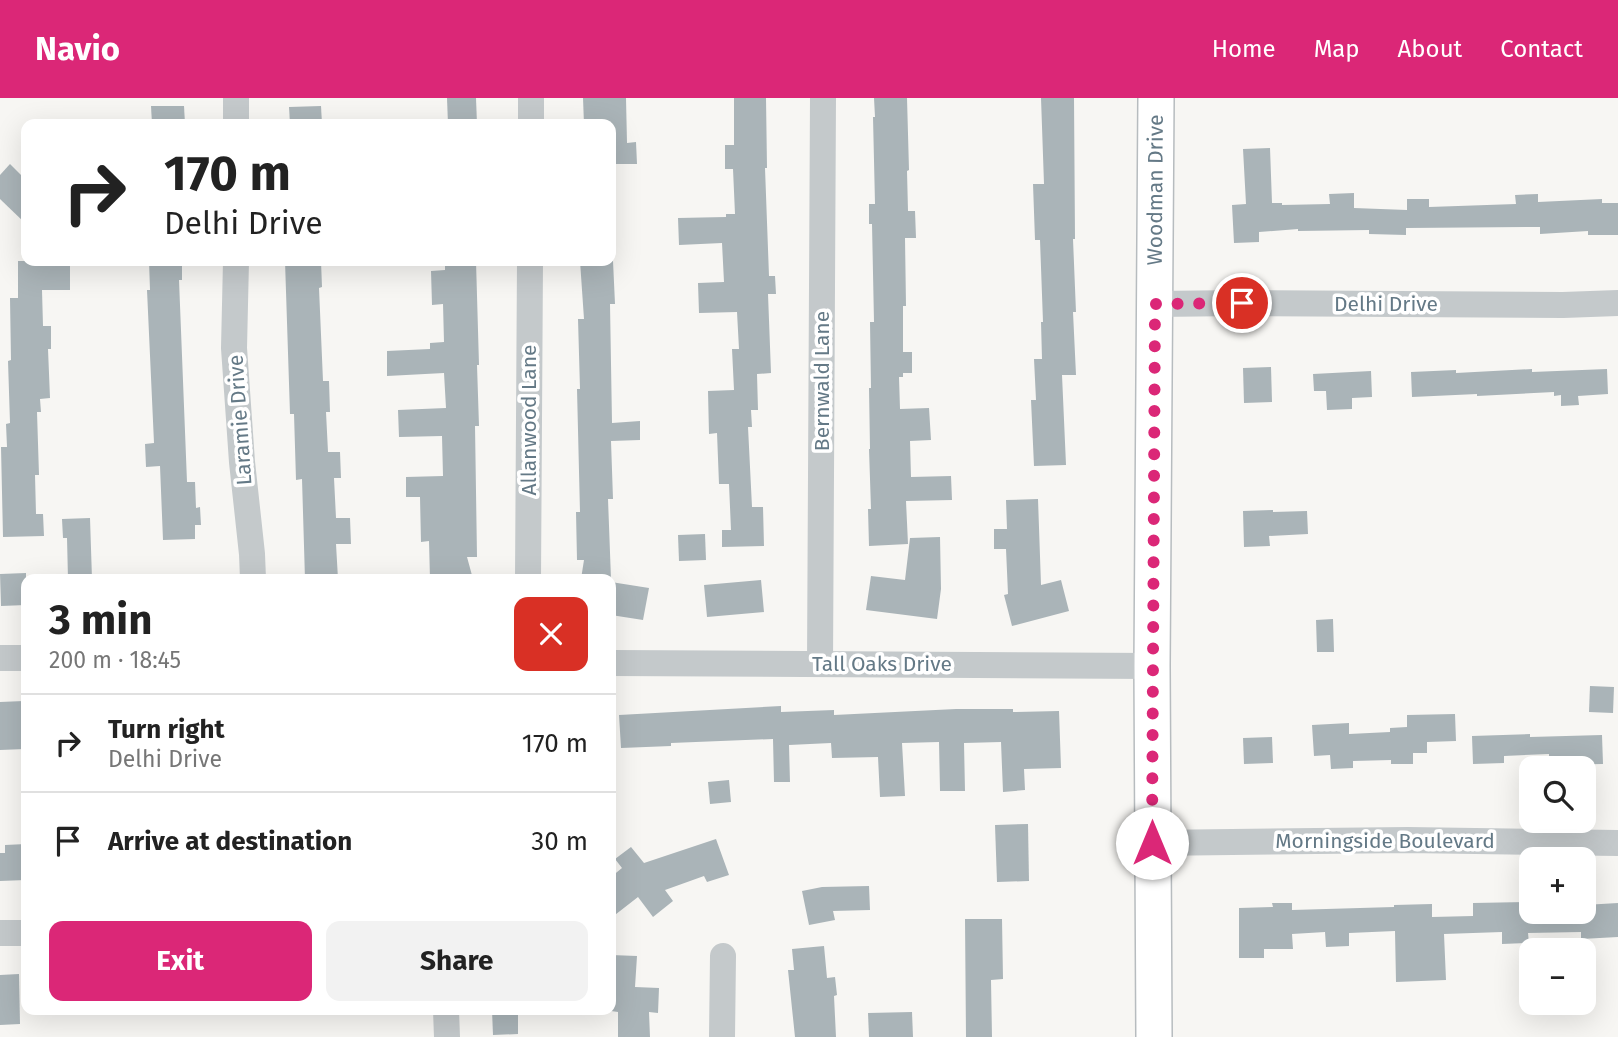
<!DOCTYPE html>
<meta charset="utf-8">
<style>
:root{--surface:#fff;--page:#f2f2f2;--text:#222;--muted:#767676;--line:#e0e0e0;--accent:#db2777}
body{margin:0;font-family:"Fira Sans",sans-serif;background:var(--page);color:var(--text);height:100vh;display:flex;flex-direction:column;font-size:26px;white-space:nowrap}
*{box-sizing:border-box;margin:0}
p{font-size:23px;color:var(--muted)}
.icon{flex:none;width:38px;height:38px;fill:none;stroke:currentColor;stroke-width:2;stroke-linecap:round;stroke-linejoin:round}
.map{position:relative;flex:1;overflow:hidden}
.details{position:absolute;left:21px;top:476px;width:595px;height:441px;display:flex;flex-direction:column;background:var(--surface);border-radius:14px;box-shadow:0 7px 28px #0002}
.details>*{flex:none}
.hud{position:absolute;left:21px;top:21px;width:595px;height:147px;border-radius:14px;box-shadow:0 7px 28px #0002;background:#fff;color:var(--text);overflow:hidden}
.buttons{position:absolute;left:1519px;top:658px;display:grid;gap:14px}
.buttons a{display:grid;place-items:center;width:77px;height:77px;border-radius:14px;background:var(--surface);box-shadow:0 7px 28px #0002;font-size:35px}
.pin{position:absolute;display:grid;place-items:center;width:60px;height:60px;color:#fff;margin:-30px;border:4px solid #fff;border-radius:50%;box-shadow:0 2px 7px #0007}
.me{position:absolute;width:77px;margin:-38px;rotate:0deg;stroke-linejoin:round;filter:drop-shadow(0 0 5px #0008)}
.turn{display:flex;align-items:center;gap:24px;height:147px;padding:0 28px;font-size:32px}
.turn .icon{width:91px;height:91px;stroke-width:2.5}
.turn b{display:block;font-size:49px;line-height:60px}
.round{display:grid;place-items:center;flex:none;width:74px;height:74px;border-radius:14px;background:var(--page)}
.head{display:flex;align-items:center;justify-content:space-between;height:119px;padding:0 28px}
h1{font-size:42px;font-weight:700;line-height:52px}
.button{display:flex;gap:14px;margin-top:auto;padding:14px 28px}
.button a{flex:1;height:80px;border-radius:14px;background:var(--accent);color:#fff;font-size:28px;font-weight:700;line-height:80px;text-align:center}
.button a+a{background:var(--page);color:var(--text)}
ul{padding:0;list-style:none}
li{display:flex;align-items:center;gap:21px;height:98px;padding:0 28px;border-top:2px solid var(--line)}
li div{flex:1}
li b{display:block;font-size:26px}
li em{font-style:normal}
header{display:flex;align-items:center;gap:42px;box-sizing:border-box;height:98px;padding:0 35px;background:var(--accent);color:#fff}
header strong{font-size:33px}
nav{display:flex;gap:38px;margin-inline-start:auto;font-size:24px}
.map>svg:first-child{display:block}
.building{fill:#aab4b8}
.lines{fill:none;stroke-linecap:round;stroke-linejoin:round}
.major-casing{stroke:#b7bcbf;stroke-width:38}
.minor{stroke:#c4c9cb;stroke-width:26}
.major{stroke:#fff;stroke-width:35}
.route{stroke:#db2777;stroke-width:12;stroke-dasharray:0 21.6}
.labels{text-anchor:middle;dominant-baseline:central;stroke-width:7;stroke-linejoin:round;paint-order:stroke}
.street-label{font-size:21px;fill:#647986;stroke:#fff}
</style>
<header>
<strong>Navio</strong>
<nav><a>Home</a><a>Map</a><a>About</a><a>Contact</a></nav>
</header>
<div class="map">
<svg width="1618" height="939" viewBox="0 0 1618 939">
<rect width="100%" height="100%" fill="#f7f6f3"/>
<g class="building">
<polygon points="447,0 476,0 477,26 448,26"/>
<polygon points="583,0 626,0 627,45 636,44 637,66 611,66 611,26 584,26"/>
<polygon points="734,0 766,0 767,70 765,70 769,178 775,178 776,196 768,196 771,275 757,276 758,312 751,312 752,329 748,329 752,409 763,409 764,448 722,449 722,432 731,432 729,386 719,386 717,335 709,336 708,293 734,292 732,251 739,251 737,214 699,215 698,185 724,184 722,145 679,147 678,120 726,119 726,116 735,116 733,71 725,71 725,47 734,47"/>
<polygon points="874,0 907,0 909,72 907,73 908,113 915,113 916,140 905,140 906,208 903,208 903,254 912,254 912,275 903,275 903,279 899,279 900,311 929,310 931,342 910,343 911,379 951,378 952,402 906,403 908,446 869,448 868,411 871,411 869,351 870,351 869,290 871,290 870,224 874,224 872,126 869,126 869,106 875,106 873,19 875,19"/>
<polygon points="1041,0 1074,0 1075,141 1073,141 1076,214 1073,214 1076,277 1062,277 1066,367 1034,368 1031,302 1036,302 1034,261 1042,261 1041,224 1043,224 1040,142 1035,142 1033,86 1044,86"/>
<polygon points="151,8 184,8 185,26 152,26"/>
<polygon points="321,8 322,26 290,26 289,9"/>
<polygon points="1270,50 1272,105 1282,105 1282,107 1330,106 1329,96 1354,95 1354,110 1407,112 1407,101 1429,101 1429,109 1516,106 1515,97 1538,96 1538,104 1602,101 1602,105 1618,105 1618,137 1588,137 1588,133 1540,136 1540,129 1406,130 1406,137 1369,136 1369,132 1298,133 1298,131 1259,134 1259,144 1234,145 1232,107 1246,106 1243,51"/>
<polygon points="10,66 26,82 26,126 0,101 0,77"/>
<polygon points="18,163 70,163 70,192 42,192 43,228 51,228 51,251 48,251 50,300 40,301 41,314 37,314 39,377 35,377 36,416 43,416 44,438 3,439 1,349 7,349 6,326 10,325 8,263 11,262 10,200 18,200"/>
<polygon points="149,163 182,163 182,182 179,182 187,384 195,384 196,410 200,409 201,427 195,427 195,441 163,442 160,368 146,369 145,346 154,345 147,192 150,192"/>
<polygon points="285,163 321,163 322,189 319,190 323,283 329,283 330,314 326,314 328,354 340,354 341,380 334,380 336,420 350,420 351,446 336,446 338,481 305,481 302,381 296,382 294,316 290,316"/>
<polygon points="445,163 476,163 479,267 477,267 479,328 475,328 477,459 467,459 473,481 430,481 429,443 421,444 420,399 406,399 406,379 443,378 442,338 399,339 398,312 446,310 444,275 387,278 387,253 430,251 430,245 444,244 443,206 432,207 431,173 445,172"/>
<polygon points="580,163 613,163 615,206 610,206 612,325 640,323 640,342 611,343 613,401 608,401 611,481 581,481 584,462 577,462 576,414 580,414 577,291 580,291 578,221 584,221"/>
<polygon points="1271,269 1272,304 1244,305 1243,270"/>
<polygon points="1532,271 1532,274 1607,271 1608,296 1578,298 1579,307 1561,308 1561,297 1554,298 1554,294 1477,298 1477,296 1412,299 1411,274 1456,272 1456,275"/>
<polygon points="1371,273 1372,299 1352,300 1352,311 1327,312 1326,293 1314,293 1313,276"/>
<polygon points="1038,401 1041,487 1061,482 1069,513 1012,528 1004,497 1008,496 1006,451 994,451 994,431 1007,431 1006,402"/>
<polygon points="1273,412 1273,414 1307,413 1308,436 1269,438 1270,448 1244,449 1243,413"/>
<polygon points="90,420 92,481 68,481 67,440 63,440 62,421"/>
<polygon points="705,436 706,462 679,463 678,437"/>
<polygon points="940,439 941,491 937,521 866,512 871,478 905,482 910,440"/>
<polygon points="26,475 26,507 1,508 0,476"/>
<polygon points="761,482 764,514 707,519 704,487"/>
<polygon points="611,484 649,490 643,522 611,517"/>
<polygon points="1333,521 1334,554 1317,554 1316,522"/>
<polygon points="1590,588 1614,589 1613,615 1589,614"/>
<polygon points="24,603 25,651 0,652 0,604"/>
<polygon points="781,608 781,614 834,612 834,617 956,611 1013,611 1013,614 1059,613 1061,670 1024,671 1025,692 1003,694 1001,644 964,645 965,693 940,693 939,644 902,645 905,698 880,699 878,659 832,660 831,645 789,647 790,684 774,684 773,641 671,645 671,648 621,650 619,617"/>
<polygon points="1455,616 1456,643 1427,644 1427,655 1413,655 1413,666 1391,666 1391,662 1353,663 1353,670 1331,671 1330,657 1314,658 1312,627 1349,625 1349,636 1390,634 1390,630 1407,629 1407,617"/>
<polygon points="1530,636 1530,639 1602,637 1603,666 1549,667 1549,656 1504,658 1504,665 1473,666 1472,638"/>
<polygon points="1272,639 1273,665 1244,666 1243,640"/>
<polygon points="729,682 731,704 710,706 708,684"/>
<polygon points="1028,726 1029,783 997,784 995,727"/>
<polygon points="716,741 729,777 707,784 704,778 665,792 673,803 653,819 638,799 611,820 611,779 622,770 615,761 631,749 644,765"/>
<polygon points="26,746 26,782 0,783 0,755 5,755 5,747"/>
<polygon points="869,788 870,812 833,813 835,822 809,827 802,793 822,789"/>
<polygon points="1527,804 1528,814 1584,814 1584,807 1618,805 1618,839 1581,841 1581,834 1528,835 1529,845 1502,846 1502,834 1444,836 1446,882 1396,884 1395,833 1349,835 1349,848 1326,849 1325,834 1292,836 1293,851 1264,851 1264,860 1239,860 1239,810 1273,809 1272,805 1292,805 1292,812 1394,809 1394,807 1432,806 1432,819 1473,818 1473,805"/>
<polygon points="965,821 1002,821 1003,881 991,882 992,939 966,939"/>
<polygon points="824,848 827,880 835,879 837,897 834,898 836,939 795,939 788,872 794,872 792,851"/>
<polygon points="611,857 637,858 635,889 659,890 658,915 649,914 650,939 618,939 618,914 611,913"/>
<polygon points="19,876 20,926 0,927 0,877"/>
<polygon points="492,912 518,912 518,936 493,937"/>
<polygon points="912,914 913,939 869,939 868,915"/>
</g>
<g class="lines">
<g class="major-casing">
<g id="major">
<path id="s1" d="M1154 939 1152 568 1156 0"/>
</g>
</g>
<g class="minor">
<polyline points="236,26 236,0"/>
<polyline points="531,26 531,0"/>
<polyline points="236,163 234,250 242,364 252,456 253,481"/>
<polyline points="1155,206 1242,205 1563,207 1618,205"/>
<polyline points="528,481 530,163"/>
<polyline points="0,560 26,560"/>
<polyline points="611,565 1152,568"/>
<polyline points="820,566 823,0"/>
<polyline points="1152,745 1408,742 1618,745"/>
<polyline points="0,835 26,835"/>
<polyline points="446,912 447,939"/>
<polyline points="722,939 723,858"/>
</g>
<use href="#major" class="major"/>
</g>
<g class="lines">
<polyline class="route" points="1152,745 1155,206 1242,205"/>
</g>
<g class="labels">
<g class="street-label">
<text stroke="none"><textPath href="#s1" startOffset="847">Woodman Drive</textPath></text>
<text x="1386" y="206">Delhi Drive</text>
<text transform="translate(822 283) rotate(-90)">Bernwald Lane</text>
<text transform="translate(240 322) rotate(-94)">Laramie Drive</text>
<text transform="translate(529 322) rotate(-90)">Allanwood Lane</text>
<text x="882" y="566">Tall Oaks Drive</text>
<text x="1385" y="743">Morningside Boulevard</text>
</g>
</g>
</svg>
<div class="buttons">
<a><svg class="icon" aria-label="search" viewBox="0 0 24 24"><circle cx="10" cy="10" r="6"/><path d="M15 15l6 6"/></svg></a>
<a>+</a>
<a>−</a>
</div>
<div class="pin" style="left:1242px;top:205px;background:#d93025"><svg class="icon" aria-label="arrive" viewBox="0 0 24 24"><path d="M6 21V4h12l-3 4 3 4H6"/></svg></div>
<svg class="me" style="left:1152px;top:745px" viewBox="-20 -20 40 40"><circle r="19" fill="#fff"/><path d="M0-13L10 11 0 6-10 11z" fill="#db2777"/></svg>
<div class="hud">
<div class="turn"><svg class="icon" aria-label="right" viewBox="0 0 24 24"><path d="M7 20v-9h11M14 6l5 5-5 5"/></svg><div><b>170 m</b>Delhi Drive</div></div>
</div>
<section class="details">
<div class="head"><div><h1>3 min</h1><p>200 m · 18:45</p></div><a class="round" style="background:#d93025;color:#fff"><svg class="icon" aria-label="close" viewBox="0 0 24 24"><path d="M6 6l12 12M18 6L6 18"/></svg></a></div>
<ul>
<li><svg class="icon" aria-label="right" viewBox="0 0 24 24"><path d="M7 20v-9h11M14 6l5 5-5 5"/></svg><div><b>Turn right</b><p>Delhi Drive</p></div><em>170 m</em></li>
<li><svg class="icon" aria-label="arrive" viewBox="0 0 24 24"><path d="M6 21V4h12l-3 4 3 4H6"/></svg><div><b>Arrive at destination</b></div><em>30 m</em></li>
</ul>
<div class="button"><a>Exit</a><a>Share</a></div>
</section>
</div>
